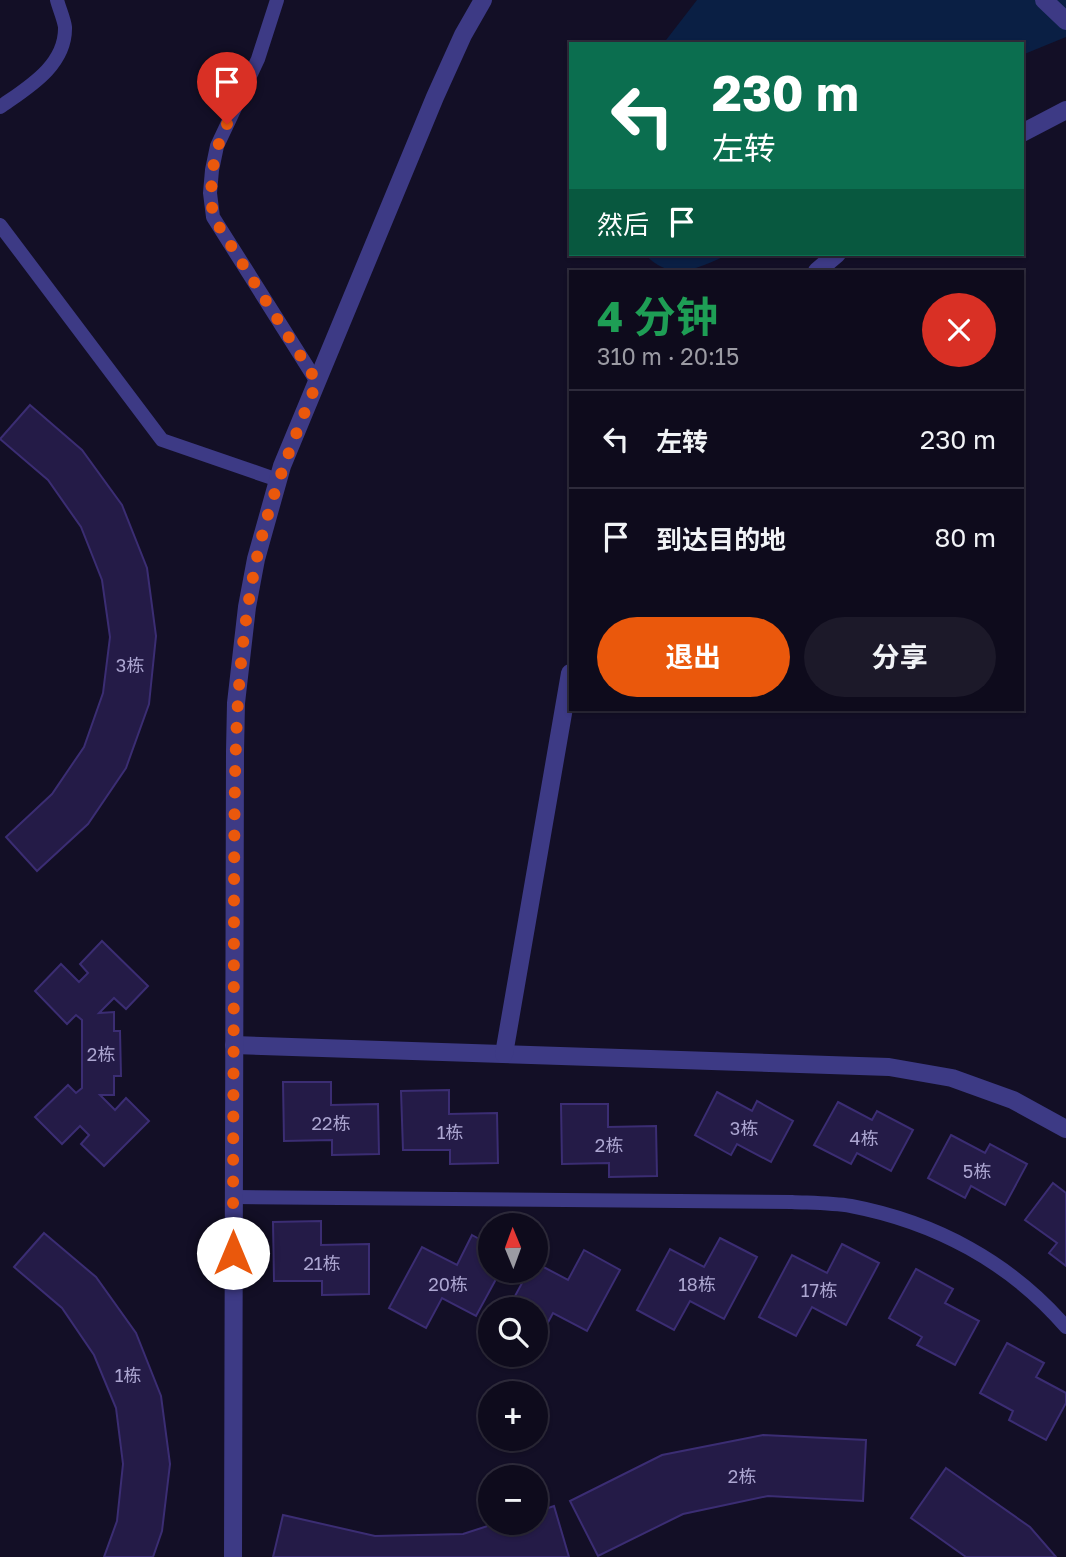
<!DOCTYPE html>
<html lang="zh">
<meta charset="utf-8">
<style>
:root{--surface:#0e0b1c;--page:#1c1929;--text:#f1f3f6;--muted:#9b9ba3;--line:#2e2b3b;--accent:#ea580c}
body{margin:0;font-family:"Golos Text","Noto Sans SC",sans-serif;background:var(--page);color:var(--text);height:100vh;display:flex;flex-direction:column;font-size:26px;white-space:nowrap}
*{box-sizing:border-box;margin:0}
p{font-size:23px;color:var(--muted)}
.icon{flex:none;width:38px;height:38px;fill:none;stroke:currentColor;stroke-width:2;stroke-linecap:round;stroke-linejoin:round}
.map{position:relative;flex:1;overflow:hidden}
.side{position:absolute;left:569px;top:270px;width:455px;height:441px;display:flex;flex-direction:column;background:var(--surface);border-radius:0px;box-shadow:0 2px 5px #0004,0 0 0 2px var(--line)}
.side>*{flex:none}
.top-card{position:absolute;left:569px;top:42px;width:455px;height:214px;border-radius:0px;box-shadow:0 2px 5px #0004,0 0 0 2px var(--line);background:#0b6e4f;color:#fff;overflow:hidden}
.needle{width:46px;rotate:359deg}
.controls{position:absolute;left:478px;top:1213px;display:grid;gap:14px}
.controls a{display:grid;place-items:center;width:70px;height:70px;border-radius:50%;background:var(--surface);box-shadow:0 2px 5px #0004,0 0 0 2px var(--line);font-size:35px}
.pin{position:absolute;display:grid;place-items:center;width:60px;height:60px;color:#fff;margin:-72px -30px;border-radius:50% 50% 50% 0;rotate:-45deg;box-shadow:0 0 7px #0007}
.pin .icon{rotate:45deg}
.me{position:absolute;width:77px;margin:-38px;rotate:0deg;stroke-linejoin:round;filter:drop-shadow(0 0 5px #0008)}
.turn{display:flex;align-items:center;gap:24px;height:147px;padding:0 28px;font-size:32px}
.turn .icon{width:91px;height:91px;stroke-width:2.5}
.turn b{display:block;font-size:49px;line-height:60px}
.then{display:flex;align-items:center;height:66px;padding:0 28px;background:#0003;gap:14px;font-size:26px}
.round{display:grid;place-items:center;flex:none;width:74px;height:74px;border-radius:37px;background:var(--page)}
.summary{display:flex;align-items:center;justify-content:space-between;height:119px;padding:0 28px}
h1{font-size:42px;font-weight:700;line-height:52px;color:#1e9e55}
.primary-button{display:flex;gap:14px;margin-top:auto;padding:14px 28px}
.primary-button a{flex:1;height:80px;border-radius:42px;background:var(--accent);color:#fff;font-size:28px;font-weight:700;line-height:80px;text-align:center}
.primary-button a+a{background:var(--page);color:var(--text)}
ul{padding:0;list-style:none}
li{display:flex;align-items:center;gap:21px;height:98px;padding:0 28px;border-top:2px solid var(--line)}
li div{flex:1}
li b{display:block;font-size:26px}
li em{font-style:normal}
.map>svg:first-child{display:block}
.water{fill:#0a1f44}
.building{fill:#241b47;stroke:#3b2d73;stroke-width:2}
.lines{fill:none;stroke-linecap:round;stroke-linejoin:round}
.service{stroke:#3d3a85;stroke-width:14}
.minor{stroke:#3d3a85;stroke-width:18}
.route{stroke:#ea580c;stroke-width:12;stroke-dasharray:0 21.6}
.labels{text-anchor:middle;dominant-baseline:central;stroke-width:7;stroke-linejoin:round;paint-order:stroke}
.number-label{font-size:18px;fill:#aca6d1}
</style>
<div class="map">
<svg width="1066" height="1557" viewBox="0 0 1066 1557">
<rect width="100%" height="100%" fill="#130f26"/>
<g class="water">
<polygon points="697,0 1066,0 1066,37 1022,55 1022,44 663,44"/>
<path d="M645 254H729C700 268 670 283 645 254Z"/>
</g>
<g class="building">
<polygon points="30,405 82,450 122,505 147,568 156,636 149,704 126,768 88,824 37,871 6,837 52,794 84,747 103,693 110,637 102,580 81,527 48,480 0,439"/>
<polygon points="102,941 148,986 126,1009 114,998 99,1013 114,1012 114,1031 120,1031 121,1076 114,1076 114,1095 100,1095 115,1110 126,1098 149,1121 104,1166 81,1144 89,1135 80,1126 62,1144 35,1117 68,1085 76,1093 82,1088 82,1020 76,1015 67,1024 35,991 61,964 79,982 88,973 80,964"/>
<polygon points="283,1082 331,1082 331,1105 378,1104 379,1154 332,1155 332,1140 284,1141"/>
<polygon points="449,1090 449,1114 497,1113 498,1163 450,1164 450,1150 403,1150 401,1091"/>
<polygon points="717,1092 752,1111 757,1101 793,1121 771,1162 737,1144 731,1155 695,1135"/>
<polygon points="838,1102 872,1120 877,1111 913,1130 891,1171 857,1153 851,1164 814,1145"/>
<polygon points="561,1104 608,1104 608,1127 656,1126 657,1176 609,1177 609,1163 562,1164"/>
<polygon points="951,1135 985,1153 990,1144 1027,1164 1005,1205 971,1186 965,1198 928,1178"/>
<polygon points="1053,1183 1066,1193 1066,1266 1049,1253 1057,1243 1025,1220"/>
<polygon points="321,1221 321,1245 369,1244 369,1294 322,1295 322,1281 274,1281 273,1222"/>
<polygon points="44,1233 96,1277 136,1333 161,1396 170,1464 162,1531 153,1557 104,1557 117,1521 123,1464 116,1408 94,1355 62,1308 14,1267"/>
<polygon points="472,1235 490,1245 490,1270 501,1270 476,1316 442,1298 426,1328 389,1308 422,1247 457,1265"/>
<polygon points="720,1238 757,1257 724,1319 690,1301 674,1330 637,1310 670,1249 704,1267"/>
<polygon points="842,1244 879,1263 846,1325 812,1307 796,1336 759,1317 792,1255 827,1273"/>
<polygon points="584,1250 620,1270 587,1331 553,1313 537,1343 536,1309 508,1309 529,1270 536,1270 536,1263 568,1280"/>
<polygon points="916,1269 953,1289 945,1303 979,1321 955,1365 917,1345 922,1337 889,1318"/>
<polygon points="1007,1343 1044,1363 1036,1377 1066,1393 1066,1403 1046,1440 1009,1420 1013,1411 980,1393"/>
<polygon points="763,1435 866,1440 863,1501 768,1496 683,1514 598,1556 570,1501 662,1455"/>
<polygon points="946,1468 1030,1527 1056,1557 966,1557 911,1518"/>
<polygon points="554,1506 569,1557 273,1557 283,1515 375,1536 463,1534 500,1522 536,1522 536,1512"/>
</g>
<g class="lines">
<g class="service">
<polyline points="277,0 258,59 217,146 212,170 210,193 213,217 317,382"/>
<path d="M0 107C27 88 66 66 65 27 64 19 59 8 57 0"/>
<polyline points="0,225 162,440 278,480"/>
<path d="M234 1197 792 1202C812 1203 832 1203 851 1206 935 1222 1010 1262 1066 1327"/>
</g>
<g class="minor">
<polyline points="1044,0 1066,21"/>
<polyline points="1022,133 1066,110"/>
<polyline points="817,271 837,254"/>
<polyline points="234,1045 889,1067 952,1078 1013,1100 1066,1129"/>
<polyline points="504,1054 570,673"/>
<polyline points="233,1557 235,751 236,703 247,607 256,559 282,466 435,97 463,35 483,0"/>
</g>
</g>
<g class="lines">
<path class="route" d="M227 124C212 155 209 183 213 217L317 382C293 441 269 499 256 562 233 672 235 776 234 888 234 1009 233 1131 233 1253"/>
</g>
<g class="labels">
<g class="number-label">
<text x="130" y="665">3栋</text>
<text x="101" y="1054">2栋</text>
<text x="331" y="1123">22栋</text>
<text x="744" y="1128">3栋</text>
<text x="450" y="1132">1栋</text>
<text x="864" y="1138">4栋</text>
<text x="609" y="1145">2栋</text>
<text x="977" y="1171">5栋</text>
<text x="322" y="1263">21栋</text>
<text x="448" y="1284">20栋</text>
<text x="697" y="1284">18栋</text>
<text x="819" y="1290">17栋</text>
<text x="128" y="1375">1栋</text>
<text x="742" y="1476">2栋</text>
</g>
</g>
</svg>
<div class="controls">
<a><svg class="needle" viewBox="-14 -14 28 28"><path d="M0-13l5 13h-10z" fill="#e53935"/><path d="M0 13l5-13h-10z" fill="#9b9ba3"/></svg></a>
<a><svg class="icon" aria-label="search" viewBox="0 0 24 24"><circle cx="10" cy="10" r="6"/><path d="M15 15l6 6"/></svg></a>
<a>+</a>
<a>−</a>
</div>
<div class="pin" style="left:227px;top:124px;background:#d93025"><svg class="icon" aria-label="arrive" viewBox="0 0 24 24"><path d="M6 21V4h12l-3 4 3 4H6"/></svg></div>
<svg class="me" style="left:233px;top:1253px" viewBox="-20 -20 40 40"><circle r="19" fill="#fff"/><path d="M0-13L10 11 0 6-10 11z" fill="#ea580c"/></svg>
<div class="top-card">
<div class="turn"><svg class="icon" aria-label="left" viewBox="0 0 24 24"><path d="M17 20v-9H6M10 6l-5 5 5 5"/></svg><div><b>230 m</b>左转</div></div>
<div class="then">然后<svg class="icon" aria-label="arrive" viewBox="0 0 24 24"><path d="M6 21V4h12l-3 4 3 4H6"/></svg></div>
</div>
<section class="side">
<div class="summary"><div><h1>4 分钟</h1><p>310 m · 20:15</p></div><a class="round" style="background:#d93025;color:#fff"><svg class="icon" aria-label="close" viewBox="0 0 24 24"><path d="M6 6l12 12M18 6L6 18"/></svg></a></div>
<ul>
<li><svg class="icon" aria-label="left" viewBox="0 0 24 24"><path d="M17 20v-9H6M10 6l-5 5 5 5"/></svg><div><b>左转</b></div><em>230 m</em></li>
<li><svg class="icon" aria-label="arrive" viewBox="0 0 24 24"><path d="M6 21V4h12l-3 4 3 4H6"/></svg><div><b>到达目的地</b></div><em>80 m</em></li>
</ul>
<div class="primary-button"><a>退出</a><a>分享</a></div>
</section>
</div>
